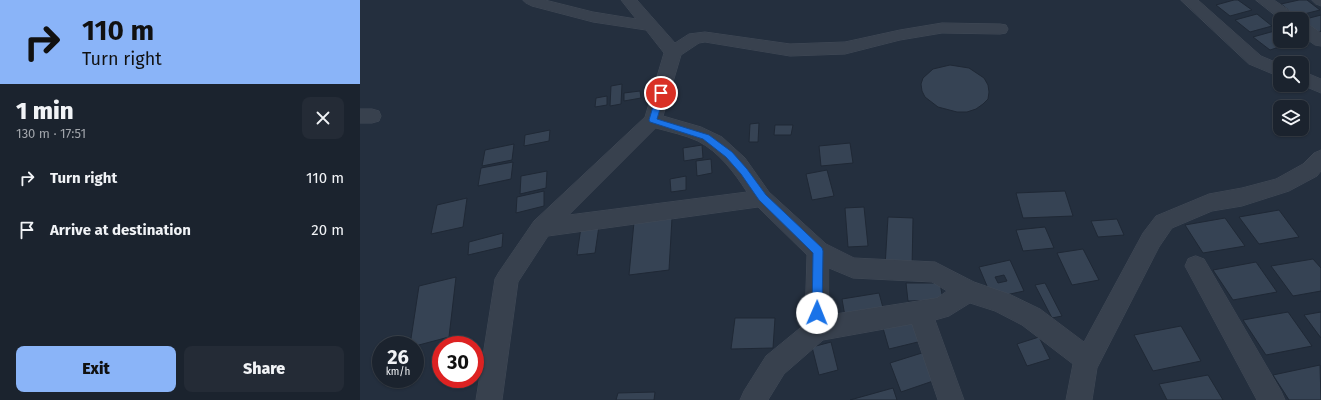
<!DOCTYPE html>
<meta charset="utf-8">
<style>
:root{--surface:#1b232e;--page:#242b36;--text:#f1f3f6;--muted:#a0a4aa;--line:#39404a;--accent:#8ab4f8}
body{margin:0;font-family:"Fira Sans",sans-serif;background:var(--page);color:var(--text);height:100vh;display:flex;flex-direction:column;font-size:15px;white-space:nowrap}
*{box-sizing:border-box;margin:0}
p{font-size:13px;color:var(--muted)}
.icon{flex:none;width:22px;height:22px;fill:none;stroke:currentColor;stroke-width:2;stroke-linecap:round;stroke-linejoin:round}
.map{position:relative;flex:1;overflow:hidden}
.side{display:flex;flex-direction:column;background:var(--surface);width:360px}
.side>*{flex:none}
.top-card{background:#8ab4f8;color:#111;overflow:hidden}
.fabs{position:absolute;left:913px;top:12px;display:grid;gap:8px}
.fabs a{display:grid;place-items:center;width:36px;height:36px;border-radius:8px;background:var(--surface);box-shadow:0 1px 3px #0004,0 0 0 1px var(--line);font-size:20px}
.speed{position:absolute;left:12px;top:336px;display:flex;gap:8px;font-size:20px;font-weight:700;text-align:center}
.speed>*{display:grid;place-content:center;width:52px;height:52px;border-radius:50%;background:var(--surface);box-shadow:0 1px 3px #0004,0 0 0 1px var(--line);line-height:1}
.speed small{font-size:10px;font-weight:400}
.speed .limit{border:6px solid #d22;background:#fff;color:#111}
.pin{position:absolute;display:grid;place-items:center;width:34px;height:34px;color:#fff;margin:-17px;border:2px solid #fff;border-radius:50%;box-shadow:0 1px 4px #0007}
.me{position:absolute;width:44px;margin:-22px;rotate:1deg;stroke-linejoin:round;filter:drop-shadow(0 0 3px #0008)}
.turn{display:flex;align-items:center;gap:14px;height:84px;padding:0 16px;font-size:18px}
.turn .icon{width:52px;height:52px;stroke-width:2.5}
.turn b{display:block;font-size:28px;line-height:34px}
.round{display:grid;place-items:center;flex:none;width:42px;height:42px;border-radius:8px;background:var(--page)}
.summary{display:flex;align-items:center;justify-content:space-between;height:68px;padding:0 16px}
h1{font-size:24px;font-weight:800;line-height:30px}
.button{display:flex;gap:8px;margin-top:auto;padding:8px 16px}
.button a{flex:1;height:46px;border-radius:8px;background:var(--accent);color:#111;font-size:16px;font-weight:800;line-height:46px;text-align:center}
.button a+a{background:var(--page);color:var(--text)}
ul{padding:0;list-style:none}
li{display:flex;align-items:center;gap:12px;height:52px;padding:0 16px}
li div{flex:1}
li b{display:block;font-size:15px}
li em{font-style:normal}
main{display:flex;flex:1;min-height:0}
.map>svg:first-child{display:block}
.building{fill:#364354;stroke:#1f2835;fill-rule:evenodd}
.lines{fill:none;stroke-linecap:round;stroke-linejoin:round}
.minor-casing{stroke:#414a57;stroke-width:1}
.minor{fill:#38414e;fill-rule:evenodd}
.route{fill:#1a73e8;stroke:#114b97}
</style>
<main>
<section class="side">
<div class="top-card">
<div class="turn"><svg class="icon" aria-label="right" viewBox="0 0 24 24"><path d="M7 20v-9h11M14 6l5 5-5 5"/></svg><div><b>110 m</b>Turn right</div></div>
</div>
<div class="summary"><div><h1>1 min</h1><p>130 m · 17:51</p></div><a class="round"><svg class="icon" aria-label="close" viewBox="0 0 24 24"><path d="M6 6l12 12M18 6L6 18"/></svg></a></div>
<ul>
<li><svg class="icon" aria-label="right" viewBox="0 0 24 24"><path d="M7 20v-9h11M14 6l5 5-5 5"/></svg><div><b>Turn right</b></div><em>110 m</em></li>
<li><svg class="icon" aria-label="arrive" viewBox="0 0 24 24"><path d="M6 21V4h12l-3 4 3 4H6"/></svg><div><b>Arrive at destination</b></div><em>20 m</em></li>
</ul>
<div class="button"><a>Exit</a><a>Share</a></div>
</section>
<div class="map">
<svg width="961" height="400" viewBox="0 0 961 400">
<rect width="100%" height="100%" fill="#242f3e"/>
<g class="building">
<polygon points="874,0 878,0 892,10 870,16 856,5"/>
<polygon points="939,0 947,0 960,10 936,16 921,4"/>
<polygon points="897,14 912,26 890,32 875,20"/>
<polygon points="961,15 961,31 958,32 942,20"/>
<polygon points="918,30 920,32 920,41 934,42 910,50 893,37"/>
<polygon points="590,65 609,68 624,78 628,85 629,92 628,99 623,104 616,109 607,112 597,112 578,107 565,97 562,91 561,84 563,78 573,69"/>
<polygon points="262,84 261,104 250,106 251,86"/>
<polygon points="280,91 281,98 264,101 264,93"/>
<polygon points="247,96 247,105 235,107 236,98"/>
<polygon points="399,123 398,142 389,142 390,124"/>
<polygon points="415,125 433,125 431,135 414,135"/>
<polygon points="190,130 189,141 164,146 165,135"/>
<polygon points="490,143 493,163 461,166 459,146"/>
<polygon points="154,144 152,160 122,166 125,150"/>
<polygon points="342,145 343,158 324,161 323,148"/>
<polygon points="351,159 352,173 337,176 336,161"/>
<polygon points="153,162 151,179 118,186 121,168"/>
<polygon points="467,170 474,196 452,200 446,174"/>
<polygon points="187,171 186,188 160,194 161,176"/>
<polygon points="326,176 326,190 311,192 310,179"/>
<polygon points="184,191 184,206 156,213 157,197"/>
<polygon points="705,191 713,216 663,218 656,193"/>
<polygon points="107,198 103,227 71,234 77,205"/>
<polygon points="504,207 508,246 488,247 485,208"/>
<polygon points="919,210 939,237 899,244 879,217"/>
<polygon points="528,217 553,218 552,269 525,267"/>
<polygon points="312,218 309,270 269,275 274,222"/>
<polygon points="865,218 885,246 843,253 825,225"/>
<polygon points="757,219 764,235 738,237 731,221"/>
<polygon points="239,226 235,253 217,255 221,227"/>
<polygon points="685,227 694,248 663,251 656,230"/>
<polygon points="143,233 142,247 108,255 109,242"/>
<polygon points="723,249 739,280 712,285 697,253"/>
<polygon points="953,259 961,268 961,291 933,296 911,266"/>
<path d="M650 260 664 291 632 298 619 267ZM644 275 647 281 638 283 635 277Z"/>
<polygon points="896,262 917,292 873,300 853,270"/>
<polygon points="96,277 89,337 55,346 50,345 59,286"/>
<polygon points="546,283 580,283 583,300 548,301"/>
<polygon points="685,283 702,316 692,318 675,285"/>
<polygon points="519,293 525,315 486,322 482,299"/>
<polygon points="928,312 952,346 906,355 883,320"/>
<polygon points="961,312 961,338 944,315"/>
<polygon points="552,314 562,341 529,349 521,321"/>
<polygon points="375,318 415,318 413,348 371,349"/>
<polygon points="821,326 841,361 793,371 774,335"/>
<polygon points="679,337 690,359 667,366 657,344"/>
<polygon points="471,342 478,370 459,375 452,347"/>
<polygon points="565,352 576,380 541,392 530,363"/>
<polygon points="960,365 961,400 929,400 913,375"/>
<polygon points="848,375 863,400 807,400 799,384"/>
<polygon points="533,388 537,400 490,400"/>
<polygon points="295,392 294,400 256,400 258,393"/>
</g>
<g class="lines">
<g class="minor-casing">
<g id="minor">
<path d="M163 0H185L233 12 276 19 261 0H277L315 43 329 34 345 32 430 44 485 42 540 30 582 23 640 24 646 25 648 29 646 33 640 34 582 33 540 40 485 54 430 56 345 42 339 43 321 55 303 116 341 127 362 137 385 158 409 192 466 244 494 258 575 262 614 282 649 294 680 309 724 342 783 233 796 216 849 194 882 188 916 179 943 164 954 153 961 150V171L957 176 929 191 882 206 852 211 812 228 799 247 737 368 732 400H706L713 364 662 325 635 311 610 303 589 316 575 320 604 400H578L552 324 463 340 424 374 408 400H380L384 391 406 356 445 324 447 255 398 207 188 236 158 282 142 400H116L135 279 139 272 174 221 285 117 304 53 286 30 233 22 172 6 166 3ZM296 128C310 132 325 135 338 141 359 152 374 172 387 192L209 215ZM469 268 493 278 572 282 587 291 577 298 469 315Z"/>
<polygon points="821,0 838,0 901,56 920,64 920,77 889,64"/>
<polygon points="896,0 914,0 936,15 938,19 920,19"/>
<polygon points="952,0 961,0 961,6 956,4"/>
<polygon points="942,23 948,24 961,33 961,46 955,45 942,36"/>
<polygon points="942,71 961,79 961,93 942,85"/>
<polygon points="0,109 12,109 19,111 21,116 19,121 12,123 0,123"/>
<polygon points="836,256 844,259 921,391 925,400 897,400 825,266 828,259"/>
</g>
</g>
<use href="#minor" class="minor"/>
</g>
<polygon class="route" points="301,90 305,93 297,119 349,135 372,152 387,169 406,195 462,248 463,251 462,313 461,317 457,318 453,317 452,313 453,253 399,200 381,174 366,157 343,139 290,122 289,120 297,93"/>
</svg>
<div class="fabs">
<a><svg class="icon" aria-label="sound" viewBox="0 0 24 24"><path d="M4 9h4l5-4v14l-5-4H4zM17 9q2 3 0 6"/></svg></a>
<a><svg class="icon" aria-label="search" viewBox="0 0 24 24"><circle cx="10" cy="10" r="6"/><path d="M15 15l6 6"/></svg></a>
<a><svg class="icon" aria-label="layers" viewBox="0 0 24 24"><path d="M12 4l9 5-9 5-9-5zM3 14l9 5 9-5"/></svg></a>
</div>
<div class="speed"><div>26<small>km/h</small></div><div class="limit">30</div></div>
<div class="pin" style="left:301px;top:93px;background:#d93025"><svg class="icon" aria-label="arrive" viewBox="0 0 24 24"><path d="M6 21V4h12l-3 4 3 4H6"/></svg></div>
<svg class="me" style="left:457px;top:313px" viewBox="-20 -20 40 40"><circle r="19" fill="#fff"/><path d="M0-13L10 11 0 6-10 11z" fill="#1a73e8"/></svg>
</div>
</main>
